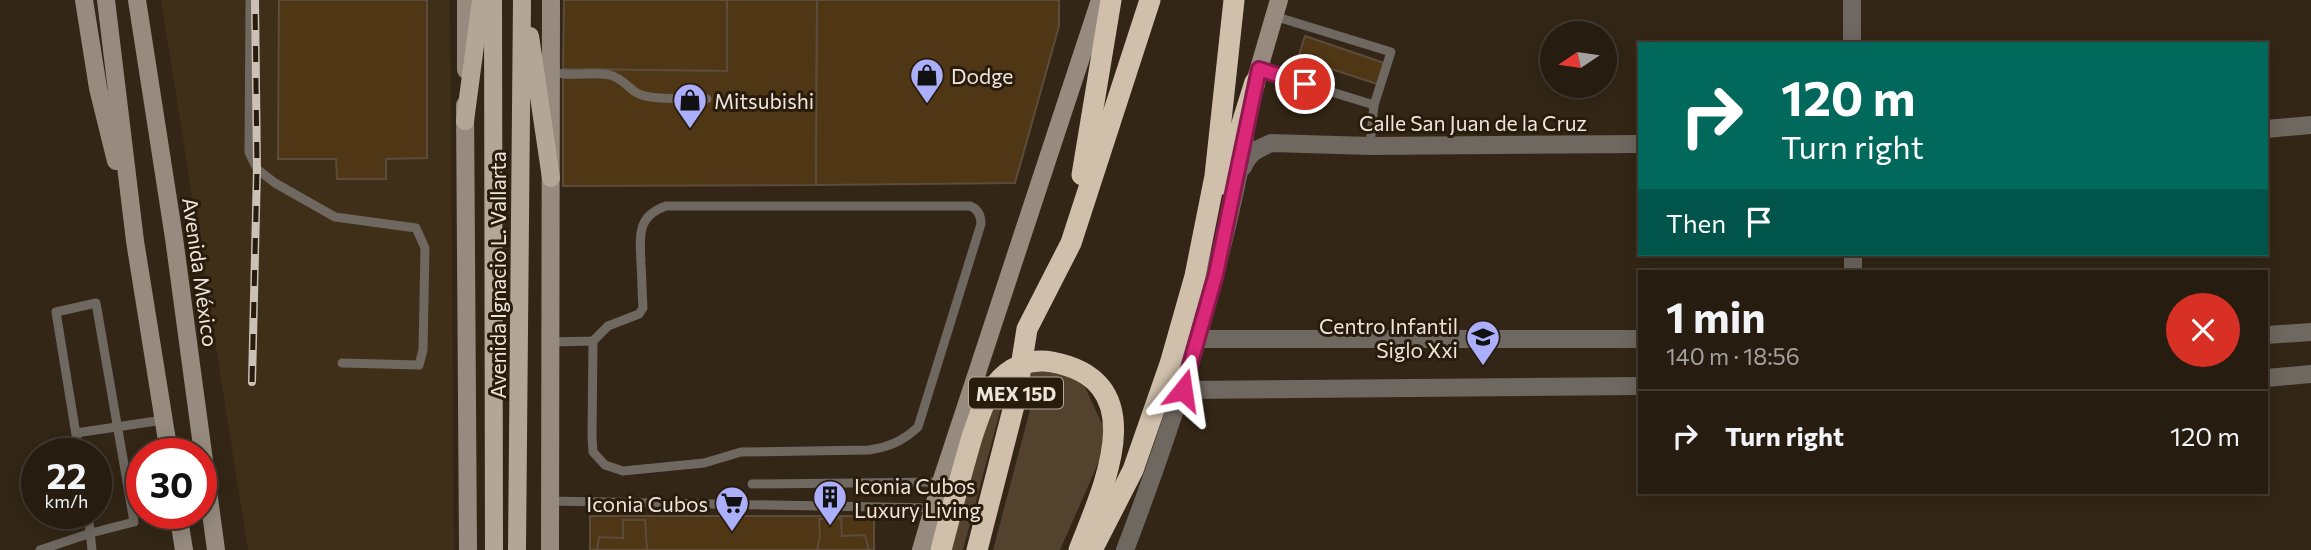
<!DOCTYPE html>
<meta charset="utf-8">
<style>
:root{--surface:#261c10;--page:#32291e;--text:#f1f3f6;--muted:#a4a19f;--line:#423a30}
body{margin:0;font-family:Commissioner,sans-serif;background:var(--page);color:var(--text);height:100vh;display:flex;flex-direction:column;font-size:26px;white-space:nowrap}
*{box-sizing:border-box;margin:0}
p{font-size:23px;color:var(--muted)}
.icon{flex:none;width:38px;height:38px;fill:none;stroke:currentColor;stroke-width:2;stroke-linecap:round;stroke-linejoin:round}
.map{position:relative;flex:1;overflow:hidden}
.side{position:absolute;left:1638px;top:270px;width:630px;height:224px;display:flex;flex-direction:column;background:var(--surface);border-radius:0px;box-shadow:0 4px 18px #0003,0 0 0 2px var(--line)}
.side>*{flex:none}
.guide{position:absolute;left:1638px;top:42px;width:630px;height:214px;border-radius:0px;box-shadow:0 4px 18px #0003,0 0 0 2px var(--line);background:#00695c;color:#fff;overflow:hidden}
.needle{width:46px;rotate:257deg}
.controls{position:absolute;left:1540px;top:21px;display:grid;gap:14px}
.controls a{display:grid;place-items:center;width:77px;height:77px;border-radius:50%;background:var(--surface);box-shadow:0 4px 18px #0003,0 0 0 2px var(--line);font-size:35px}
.speed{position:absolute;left:21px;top:438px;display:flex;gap:14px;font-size:35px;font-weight:700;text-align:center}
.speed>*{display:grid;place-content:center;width:91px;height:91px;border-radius:50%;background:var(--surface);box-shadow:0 4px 18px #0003,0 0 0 2px var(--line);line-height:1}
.speed small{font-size:18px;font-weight:400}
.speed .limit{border:10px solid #d22;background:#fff;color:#111}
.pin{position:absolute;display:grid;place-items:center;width:60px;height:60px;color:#fff;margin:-30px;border:4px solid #fff;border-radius:50%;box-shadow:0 2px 7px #0007}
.me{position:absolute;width:77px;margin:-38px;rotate:15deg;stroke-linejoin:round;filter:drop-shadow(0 0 5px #0008)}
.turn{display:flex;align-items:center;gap:24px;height:147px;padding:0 28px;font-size:32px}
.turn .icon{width:91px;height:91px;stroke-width:2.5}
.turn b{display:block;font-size:49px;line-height:60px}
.then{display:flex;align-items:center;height:66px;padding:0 28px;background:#0003;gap:14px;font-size:26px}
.round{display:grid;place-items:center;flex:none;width:74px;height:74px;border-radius:37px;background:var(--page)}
.headline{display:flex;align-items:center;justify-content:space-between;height:119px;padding:0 28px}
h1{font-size:42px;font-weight:700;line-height:52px}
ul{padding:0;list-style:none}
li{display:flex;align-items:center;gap:21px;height:91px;padding:0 28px;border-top:2px solid var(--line)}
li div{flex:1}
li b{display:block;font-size:26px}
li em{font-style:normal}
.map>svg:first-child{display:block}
.built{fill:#3f2e18}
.green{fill:#53422e}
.building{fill:#4f3615;stroke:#5b4c3b;stroke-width:2}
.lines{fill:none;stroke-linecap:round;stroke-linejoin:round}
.lane{stroke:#6e6860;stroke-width:9}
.street{stroke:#6e6860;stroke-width:18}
.secondary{stroke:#968b7e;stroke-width:18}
.primary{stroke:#b4a696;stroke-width:18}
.highway{stroke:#d0bfab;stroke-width:21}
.rail-casing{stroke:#cbc1b6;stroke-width:8}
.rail{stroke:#291c0d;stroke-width:5;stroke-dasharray:16;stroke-linecap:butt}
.route-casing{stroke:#8e194d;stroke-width:18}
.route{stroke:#db2777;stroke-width:12}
.labels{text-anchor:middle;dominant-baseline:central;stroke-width:6;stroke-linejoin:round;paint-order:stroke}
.shield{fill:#291c0d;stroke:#b3a99d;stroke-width:2}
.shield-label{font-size:19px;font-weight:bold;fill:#eee5db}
.poi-label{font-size:21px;fill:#eee5db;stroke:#291c0d;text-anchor:start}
.street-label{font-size:21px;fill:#eee5db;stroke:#291c0d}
</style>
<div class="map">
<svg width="2311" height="550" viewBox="0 0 2311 550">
<rect width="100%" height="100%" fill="#332616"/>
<polygon class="built" points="161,0 450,0 454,550 248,550"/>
<polygon class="green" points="1049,371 1067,375 1085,387 1103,426 1104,450 1060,550 993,550 1034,395 1006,389 963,550 947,550 967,466 999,387 1032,372"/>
<g class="building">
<polygon points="279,0 427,0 427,158 386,159 386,179 337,179 336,159 278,159"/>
<polygon points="564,0 727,0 727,71 563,69"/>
<polygon points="727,0 817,0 816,185 563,186 563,69 727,71"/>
<polygon points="817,0 1059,0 1059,26 1015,183 816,185"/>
<polygon points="1305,36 1384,63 1377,84 1298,58"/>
<rect x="590" y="516" width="284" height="34"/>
<polygon points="841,518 842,536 865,535 869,550 817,550 820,536 819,519"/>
<polygon points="623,520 645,520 647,550 597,550 599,537 623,538"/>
</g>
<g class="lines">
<g class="lane">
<polyline points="250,0 249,152 257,169 275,183 335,217 416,228 425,248 423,350 419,365 342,363"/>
<polyline points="1260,70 1374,105 1391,52 1274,16"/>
<path d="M551 71C571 78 590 71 610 75 622 78 627 87 637 93 651 101 690 98 707 99"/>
<polyline points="1370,146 1374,105"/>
<path d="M551 342 593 341 608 326 639 314 643 308C642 293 642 279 641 264 640 237 636 216 666 206H970C978 209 981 215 981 224L918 427C903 441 889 447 869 450L741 452 704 463 623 471 605 465 593 452 592 437 593 341"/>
<polyline points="76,433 163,420"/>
<polyline points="752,484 941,482"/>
<polyline points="550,501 933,508"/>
<polyline points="88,513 92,550"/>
<polyline points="40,550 91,533 134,522 96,303 56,312 79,453"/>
</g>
<g class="street">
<polyline points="1852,0 1852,44"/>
<polyline points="2266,129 2311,125"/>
<path d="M1243 167C1249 153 1257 149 1271 143L1370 146 1640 144"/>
<polyline points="1853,254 1853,271"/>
<polyline points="2266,335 2311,332"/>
<polyline points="1197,339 1640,339"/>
<polyline points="2266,378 2311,374"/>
<polyline points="1183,390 1640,386"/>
<path d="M1125 550C1176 417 1219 281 1245 141"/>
</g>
<g class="secondary">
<polyline points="84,0 98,88 116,161"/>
<polyline points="106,0 135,241 169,453"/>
<polyline points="137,0 174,238 216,550"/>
<polyline points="466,70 466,0"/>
<polyline points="1255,82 1279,0"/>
<polyline points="465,105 468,550"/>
<polyline points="178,513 184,550"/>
<polyline points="550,550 551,0"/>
<polyline points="921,550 941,482 1100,0"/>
</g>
<g class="primary">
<polyline points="493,0 494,550"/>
<polyline points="530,36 551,178"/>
<polyline points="465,121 481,0"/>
<polyline points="517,550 522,0"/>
</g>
<g class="highway">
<polyline points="1082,175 1111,0"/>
<polyline points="1223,184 1255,82"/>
<path d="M941 550C951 512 961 475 972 437 978 420 984 399 996 384 1009 367 1030 358 1052 362 1155 381 1103 488 1079 550"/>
<polyline points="977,550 1016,398 1027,329 1071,243 1150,0"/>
<polyline points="1092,550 1133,470 1170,364 1195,276 1215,176 1234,0"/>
</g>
<g class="rail-casing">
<polyline id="rail" points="252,382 257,169 255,0"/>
</g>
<use href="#rail" class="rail"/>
</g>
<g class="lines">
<g class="route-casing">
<polyline id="route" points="1183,390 1216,274 1259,69 1305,84"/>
</g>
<use href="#route" class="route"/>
</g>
<defs>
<g id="shop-pin" transform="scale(1.75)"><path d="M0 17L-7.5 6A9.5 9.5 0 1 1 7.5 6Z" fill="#abaffb" stroke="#291c0d"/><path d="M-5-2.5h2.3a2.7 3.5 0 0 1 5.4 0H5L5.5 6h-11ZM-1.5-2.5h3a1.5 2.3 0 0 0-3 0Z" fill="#111"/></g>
<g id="school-pin" transform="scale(1.75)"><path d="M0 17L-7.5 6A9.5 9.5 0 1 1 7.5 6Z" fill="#abaffb" stroke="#291c0d"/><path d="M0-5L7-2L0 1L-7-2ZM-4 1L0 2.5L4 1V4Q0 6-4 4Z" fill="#111"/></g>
<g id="building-pin" transform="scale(1.75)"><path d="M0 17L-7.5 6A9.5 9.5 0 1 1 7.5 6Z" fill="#abaffb" stroke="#291c0d"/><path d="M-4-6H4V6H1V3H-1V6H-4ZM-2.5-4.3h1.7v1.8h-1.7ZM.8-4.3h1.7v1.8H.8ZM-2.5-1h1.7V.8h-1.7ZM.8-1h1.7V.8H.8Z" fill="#111"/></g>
<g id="supermarket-pin" transform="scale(1.75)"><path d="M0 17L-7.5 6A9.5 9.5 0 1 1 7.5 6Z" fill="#abaffb" stroke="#291c0d"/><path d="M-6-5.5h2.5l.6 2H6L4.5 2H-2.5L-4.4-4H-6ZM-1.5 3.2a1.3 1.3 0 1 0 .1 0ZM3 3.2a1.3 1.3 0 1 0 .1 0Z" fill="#111"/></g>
</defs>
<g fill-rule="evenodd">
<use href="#shop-pin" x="927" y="75"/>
<use href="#shop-pin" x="690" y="100"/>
<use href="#school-pin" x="1483" y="337"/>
<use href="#building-pin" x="830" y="497"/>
<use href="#supermarket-pin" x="732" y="503"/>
</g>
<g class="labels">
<rect class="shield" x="969" y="377.5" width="94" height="31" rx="5"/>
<g class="shield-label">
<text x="1016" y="393">MEX 15D</text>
</g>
<g class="poi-label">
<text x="951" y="75">Dodge</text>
<text x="714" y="100">Mitsubishi</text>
<text x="1458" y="325" text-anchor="end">Centro Infantil<tspan x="1458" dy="24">Siglo Xxi</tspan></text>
<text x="854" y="485">Iconia Cubos<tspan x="854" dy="24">Luxury Living</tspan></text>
<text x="708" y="503" text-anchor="end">Iconia Cubos</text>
</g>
<g class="street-label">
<text x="1473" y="122">Calle San Juan de la Cruz</text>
<text transform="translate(201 272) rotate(82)">Avenida México</text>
<text transform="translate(497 275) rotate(-90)">Avenida Ignacio L. Vallarta</text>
</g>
</g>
</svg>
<div class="controls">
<a><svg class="needle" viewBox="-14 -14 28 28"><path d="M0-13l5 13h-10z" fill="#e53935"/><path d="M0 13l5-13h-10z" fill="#a4a19f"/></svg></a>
</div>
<div class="speed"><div>22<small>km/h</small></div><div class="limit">30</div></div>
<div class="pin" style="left:1305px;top:84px;background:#d93025"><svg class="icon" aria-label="arrive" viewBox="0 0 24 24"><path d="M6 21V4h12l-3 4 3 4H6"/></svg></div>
<svg class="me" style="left:1183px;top:390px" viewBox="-20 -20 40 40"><path d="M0-17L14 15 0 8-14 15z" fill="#db2777" stroke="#fff" stroke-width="4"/></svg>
<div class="guide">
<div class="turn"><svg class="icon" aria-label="right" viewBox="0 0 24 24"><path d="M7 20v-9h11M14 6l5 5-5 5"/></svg><div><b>120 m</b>Turn right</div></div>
<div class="then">Then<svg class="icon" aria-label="arrive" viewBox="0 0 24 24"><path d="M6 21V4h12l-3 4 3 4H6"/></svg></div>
</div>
<section class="side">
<div class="headline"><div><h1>1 min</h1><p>140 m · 18:56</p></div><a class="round" style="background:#d93025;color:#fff"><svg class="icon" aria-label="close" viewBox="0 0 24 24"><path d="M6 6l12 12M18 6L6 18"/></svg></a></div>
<ul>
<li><svg class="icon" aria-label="right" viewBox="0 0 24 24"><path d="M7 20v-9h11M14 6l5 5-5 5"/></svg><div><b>Turn right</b></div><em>120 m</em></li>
</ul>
</section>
</div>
